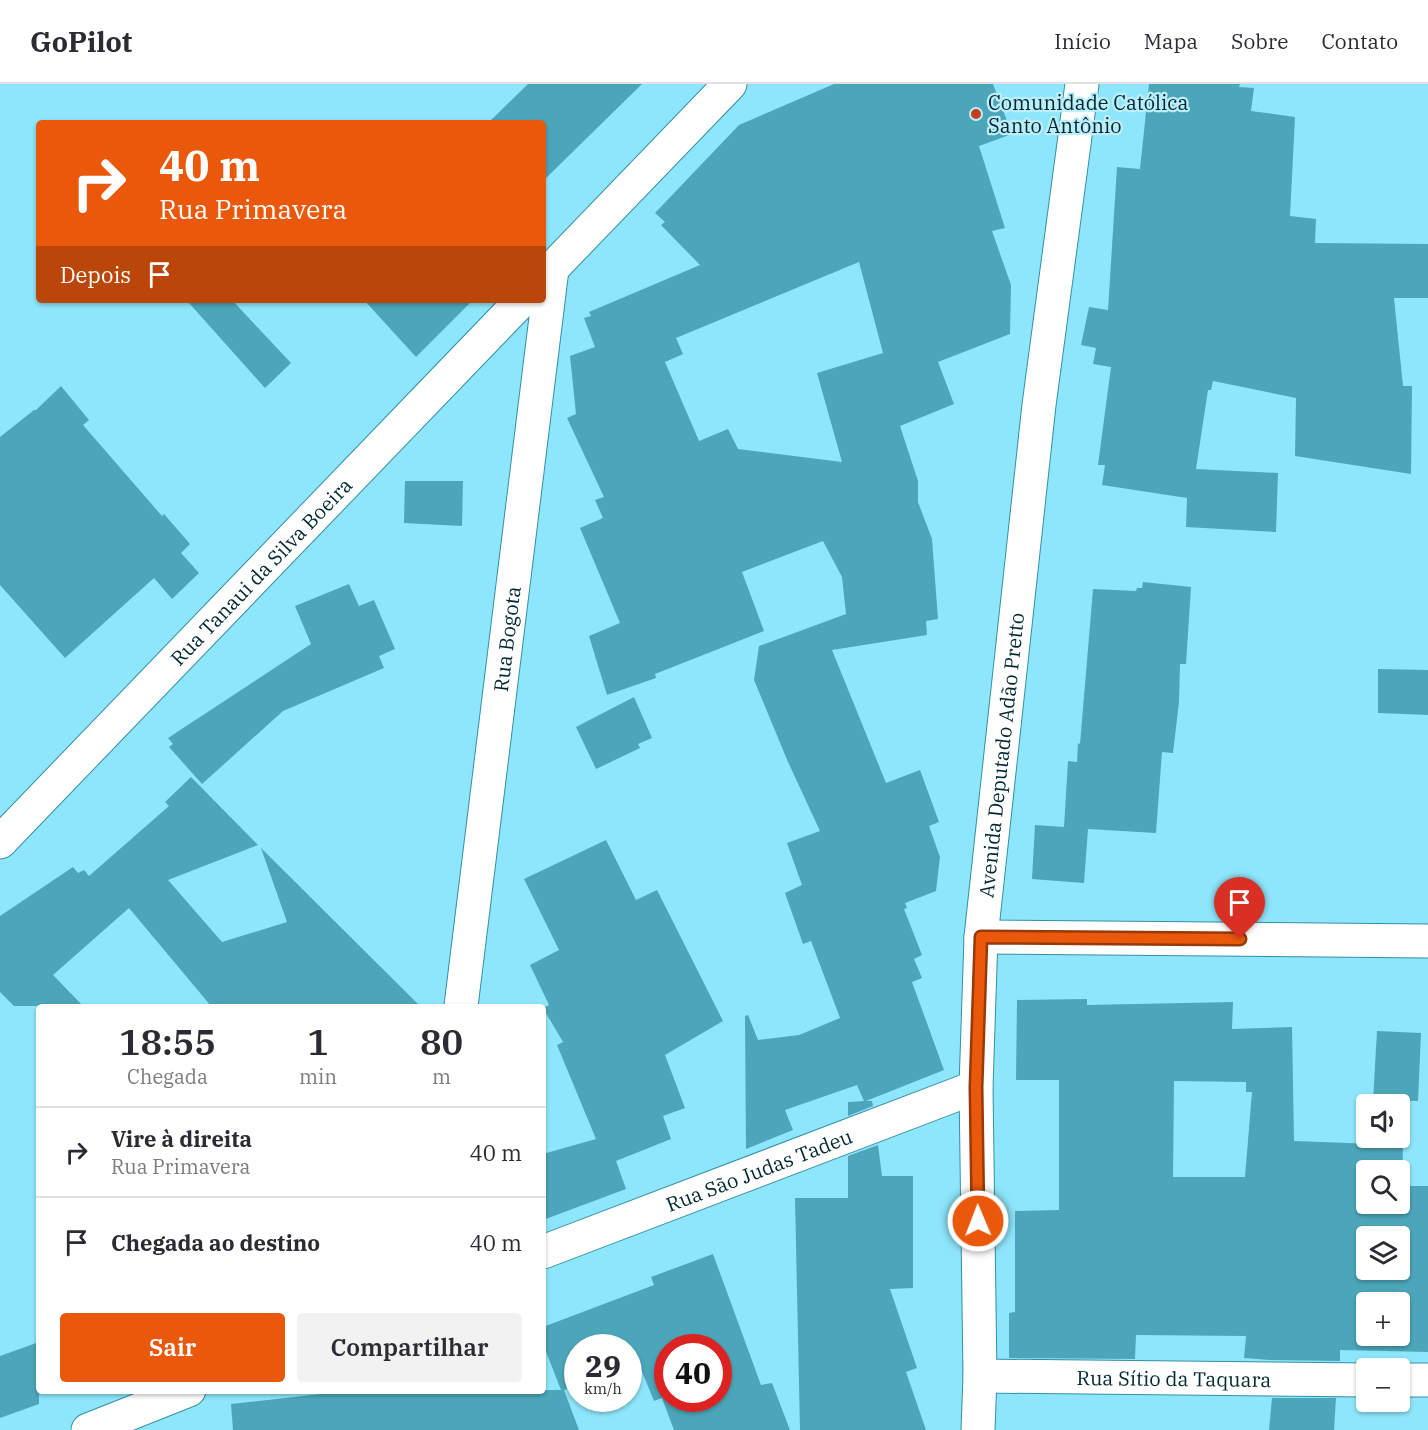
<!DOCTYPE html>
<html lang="pt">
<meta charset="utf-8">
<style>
:root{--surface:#fff;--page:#f2f2f3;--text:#2b2b33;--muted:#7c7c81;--line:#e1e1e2;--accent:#ea580c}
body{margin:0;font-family:"IBM Plex Serif",serif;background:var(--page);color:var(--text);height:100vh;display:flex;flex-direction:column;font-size:22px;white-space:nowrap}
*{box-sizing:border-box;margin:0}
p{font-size:20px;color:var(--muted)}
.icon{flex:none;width:33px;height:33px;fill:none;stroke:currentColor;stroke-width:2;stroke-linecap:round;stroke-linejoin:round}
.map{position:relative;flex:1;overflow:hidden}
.sheet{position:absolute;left:36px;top:920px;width:510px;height:390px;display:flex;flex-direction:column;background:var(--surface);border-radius:6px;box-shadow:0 2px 4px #0004}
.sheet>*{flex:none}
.banner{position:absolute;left:36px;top:36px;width:510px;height:183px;border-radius:6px;box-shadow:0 2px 4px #0004;background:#ea580c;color:#fff;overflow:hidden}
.controls{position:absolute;left:1356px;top:1010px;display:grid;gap:12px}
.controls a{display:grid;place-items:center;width:54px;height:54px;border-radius:6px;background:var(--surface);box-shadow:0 2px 4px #0004;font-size:30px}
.speed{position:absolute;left:564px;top:1250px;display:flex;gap:12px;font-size:30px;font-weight:700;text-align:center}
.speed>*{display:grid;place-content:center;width:78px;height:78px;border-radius:50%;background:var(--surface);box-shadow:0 2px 4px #0004;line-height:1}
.speed small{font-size:15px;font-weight:400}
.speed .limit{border:9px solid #d22;background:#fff;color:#111}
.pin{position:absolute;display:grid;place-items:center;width:51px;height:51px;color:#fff;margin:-62px -26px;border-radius:50% 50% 50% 0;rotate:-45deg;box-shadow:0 0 6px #0007}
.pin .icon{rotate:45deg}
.me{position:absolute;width:66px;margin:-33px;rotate:359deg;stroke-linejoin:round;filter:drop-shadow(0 0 4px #0008)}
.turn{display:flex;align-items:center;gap:21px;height:126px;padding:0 24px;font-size:27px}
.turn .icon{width:78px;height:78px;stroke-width:2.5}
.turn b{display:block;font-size:42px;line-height:51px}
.then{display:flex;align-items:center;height:57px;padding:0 24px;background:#0003;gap:12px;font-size:22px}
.eta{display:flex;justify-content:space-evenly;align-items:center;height:102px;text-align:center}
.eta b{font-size:36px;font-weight:600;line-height:42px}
.cta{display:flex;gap:12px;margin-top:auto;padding:12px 24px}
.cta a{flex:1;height:69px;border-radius:6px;background:var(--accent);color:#fff;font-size:24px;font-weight:600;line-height:69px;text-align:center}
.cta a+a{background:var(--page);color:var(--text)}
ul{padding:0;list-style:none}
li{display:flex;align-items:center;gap:18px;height:90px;padding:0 24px;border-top:2px solid var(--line)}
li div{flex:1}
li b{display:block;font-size:22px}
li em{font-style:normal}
header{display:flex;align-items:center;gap:36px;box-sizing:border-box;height:84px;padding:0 30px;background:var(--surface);border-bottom:2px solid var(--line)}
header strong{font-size:28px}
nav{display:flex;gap:33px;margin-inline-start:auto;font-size:21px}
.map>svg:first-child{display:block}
.building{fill:#4ca6ba;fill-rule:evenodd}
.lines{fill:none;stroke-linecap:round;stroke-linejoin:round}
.minor-casing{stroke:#3390a4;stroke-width:35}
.minor{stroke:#fff;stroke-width:33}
.route-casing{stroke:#983908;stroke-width:15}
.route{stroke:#ea580c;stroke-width:10}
.poi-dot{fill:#c53c18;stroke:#bceefa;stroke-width:2}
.labels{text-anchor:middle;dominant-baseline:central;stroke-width:4.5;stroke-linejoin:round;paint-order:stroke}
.poi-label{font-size:20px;fill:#002830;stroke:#bceefa;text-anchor:start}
.street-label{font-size:20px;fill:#002830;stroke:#bceefa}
</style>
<header>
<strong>GoPilot</strong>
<nav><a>Início</a><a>Mapa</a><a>Sobre</a><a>Contato</a></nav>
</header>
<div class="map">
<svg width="1428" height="1346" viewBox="0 0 1428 1346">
<rect width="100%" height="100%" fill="#8ee6fc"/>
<g class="building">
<polygon points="528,0 642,0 543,97 543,39 488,39"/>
<path d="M834 0H993L1012 50 979 62 1005 144 992 147 1011 201 1010 250 938 278 954 320 900 342 918 397V418L932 455 938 535 926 537 927 551 832 566 886 699 920 686 939 738 929 742 940 773 936 807 905 819 907 824 904 825 922 871 914 875 922 894 912 898 944 986 866 1017H872L873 1022 848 1032V1018L864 1017 857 1001 785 1026 793 1046 746 1065 745 932 748 931 758 956 799 951 840 934 811 857 803 860 785 809 802 801 787 759 820 747 788 678 754 596 759 562 846 530 842 493 823 457 742 488 764 547 655 590 656 594 607 611 589 552 620 539 580 444 603 434 595 416 604 413 567 334 576 330 570 272 595 263 584 234 591 232 589 228 700 181 661 141 665 138 655 129 739 41ZM859 178 883 269 817 289 842 378 738 365 728 345 699 357 665 278 683 270 676 254Z"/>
<polygon points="1149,0 1240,0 1239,3 1254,4 1251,27 1295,33 1290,132 1316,135 1315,159 1428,160 1428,214 1394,214 1403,302 1412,302 1411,390 1295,372 1296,314 1213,297 1211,306 1208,306 1196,385 1278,389 1276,448 1186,443 1187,414 1102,401 1105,381 1098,381 1111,283 1093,280 1096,264 1081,261 1089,223 1108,226 1117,83 1140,85"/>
<polygon points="192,216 232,216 291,279 265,304 189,219"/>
<polygon points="364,216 473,216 416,273"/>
<polygon points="61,302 89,336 83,341 162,432 164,430 190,460 181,469 199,489 172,515 154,494 65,574 0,501 0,353 34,326 36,326"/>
<polygon points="405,397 463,397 462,442 404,439"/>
<polygon points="1143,498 1191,503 1186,580 1180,580 1179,618 1173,669 1162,668 1156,749 1088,745 1084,799 1032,795 1035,741 1064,743 1068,677 1077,678 1078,659 1080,660 1093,505 1136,507 1137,504 1142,504"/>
<polygon points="349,500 359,522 374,516 395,565 379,572 384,584 283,627 202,700 169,663 173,660 168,654 311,560 295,522"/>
<polygon points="1378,585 1428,586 1428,631 1378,629"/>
<polygon points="634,613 652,654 638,660 640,664 596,685 576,643"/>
<polygon points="191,693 258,761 168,796 222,858 287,838 261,764 420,922 211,922 129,824 53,891 83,922 14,922 0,908 0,832 73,783 78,789 84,786 89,792 169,722 165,718"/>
<polygon points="606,756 636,816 657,806 723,937 665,971 685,1024 663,1032 671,1055 616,1077 626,1105 543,1136 543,1070 596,1055 557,961 563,958 543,924 549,921 530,881 559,866 524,795"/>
<path d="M1087 915V921L1233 918 1232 945 1292 943 1294 1057 1403 1061 1402 1102H1428V1268L1340 1266V1277L1270 1276 1244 1274 1246 1252 1136 1251 1135 1275 1009 1274V1229L1015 1228V1127L1059 1126V996H1016L1017 916ZM1174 997 1246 998V1008H1252L1245 1093H1173ZM1366 1086H1400V1119H1366ZM1366 1152H1400V1185H1366ZM1366 1218H1400V1251H1366Z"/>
<polygon points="1377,947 1421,949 1418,1017 1373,1016"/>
<polygon points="878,1061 882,1092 913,1092 913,1204 890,1205 917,1284 906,1288 926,1346 800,1346 795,1114 848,1114 848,1072"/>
<path d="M713 1170 761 1301 772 1299 790 1346H674L662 1314 654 1317 638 1278 628 1281V1263H578V1301L564 1306 579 1346H233L231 1320 357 1306H561L543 1260V1243L654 1201 651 1193ZM668 1263H718V1314H668Z"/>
<polygon points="39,1258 39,1320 0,1334 0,1272"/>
<polygon points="1272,1314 1336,1314 1334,1346 1269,1346"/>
</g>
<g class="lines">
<g class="minor-casing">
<g id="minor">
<polyline points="543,194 730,0"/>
<path id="s1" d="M0 758 522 216"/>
<polyline points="981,853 1428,857"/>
<path id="s2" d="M461 922 552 185"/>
<path id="s3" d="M543 1168 976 1003"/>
<path id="s4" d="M980 1292 1366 1296"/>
<polyline points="1400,1296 1428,1296"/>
<polyline points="88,1346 189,1306"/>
<path id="s5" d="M978 1346 980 1292 976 1003 981 853 1039 321 1082 0"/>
</g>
</g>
<use href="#minor" class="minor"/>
</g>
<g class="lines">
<g class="route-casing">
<polyline id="route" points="978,1137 976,1003 981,853 1240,855"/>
</g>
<use href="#route" class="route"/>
</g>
<circle class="poi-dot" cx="976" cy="30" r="6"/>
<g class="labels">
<g class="poi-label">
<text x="988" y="18">Comunidade Católica<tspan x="988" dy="23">Santo Antônio</tspan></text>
</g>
<g class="street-label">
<text stroke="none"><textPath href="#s1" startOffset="376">Rua Tanaui da Silva Boeira</textPath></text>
<text stroke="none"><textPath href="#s2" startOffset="370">Rua Bogota</textPath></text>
<text stroke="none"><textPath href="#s5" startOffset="676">Avenida Deputado Adão Pretto</textPath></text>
<text stroke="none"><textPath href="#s3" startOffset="231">Rua São Judas Tadeu</textPath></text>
<text stroke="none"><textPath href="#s4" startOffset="194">Rua Sítio da Taquara</textPath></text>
</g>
</g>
</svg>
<div class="controls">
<a><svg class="icon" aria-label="sound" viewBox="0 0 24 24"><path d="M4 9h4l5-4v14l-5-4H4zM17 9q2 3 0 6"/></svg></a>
<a><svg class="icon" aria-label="search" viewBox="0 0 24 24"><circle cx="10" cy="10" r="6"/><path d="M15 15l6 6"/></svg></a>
<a><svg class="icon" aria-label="layers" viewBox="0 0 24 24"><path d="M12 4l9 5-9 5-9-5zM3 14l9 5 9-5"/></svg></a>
<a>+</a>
<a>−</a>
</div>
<div class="speed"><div>29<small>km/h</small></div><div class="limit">40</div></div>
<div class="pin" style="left:1240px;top:855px;background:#d93025"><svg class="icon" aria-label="arrive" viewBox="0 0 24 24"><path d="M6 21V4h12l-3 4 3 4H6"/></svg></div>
<svg class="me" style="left:978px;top:1137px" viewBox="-20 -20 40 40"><circle r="17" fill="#ea580c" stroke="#fff" stroke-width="3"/><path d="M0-11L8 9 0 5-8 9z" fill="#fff"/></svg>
<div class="banner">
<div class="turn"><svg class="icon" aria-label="right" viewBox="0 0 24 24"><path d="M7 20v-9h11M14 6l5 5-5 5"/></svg><div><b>40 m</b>Rua Primavera</div></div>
<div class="then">Depois<svg class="icon" aria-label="arrive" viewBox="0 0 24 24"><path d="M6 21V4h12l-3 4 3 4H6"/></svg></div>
</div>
<section class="sheet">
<div class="eta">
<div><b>18:55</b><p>Chegada</p></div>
<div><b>1</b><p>min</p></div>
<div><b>80</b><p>m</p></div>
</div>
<ul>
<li><svg class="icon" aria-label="right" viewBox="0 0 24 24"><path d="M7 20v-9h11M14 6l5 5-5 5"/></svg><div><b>Vire à direita</b><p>Rua Primavera</p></div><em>40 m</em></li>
<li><svg class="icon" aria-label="arrive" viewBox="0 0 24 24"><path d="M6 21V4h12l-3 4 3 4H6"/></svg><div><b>Chegada ao destino</b></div><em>40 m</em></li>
</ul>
<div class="cta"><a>Sair</a><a>Compartilhar</a></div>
</section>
</div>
